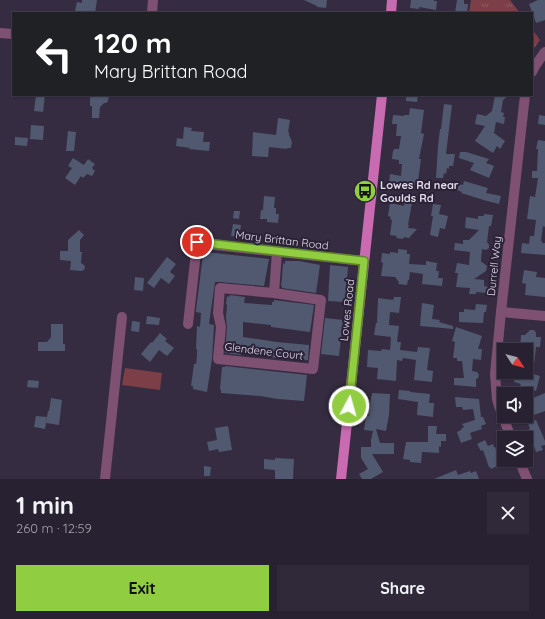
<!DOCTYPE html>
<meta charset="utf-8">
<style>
:root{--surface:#282131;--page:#302939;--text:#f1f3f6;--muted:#a5a3ab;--line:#443e4d;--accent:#91cd40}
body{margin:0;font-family:Quicksand,sans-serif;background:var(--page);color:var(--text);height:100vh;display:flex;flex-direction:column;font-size:15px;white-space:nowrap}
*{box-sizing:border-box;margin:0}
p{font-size:13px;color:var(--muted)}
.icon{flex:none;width:22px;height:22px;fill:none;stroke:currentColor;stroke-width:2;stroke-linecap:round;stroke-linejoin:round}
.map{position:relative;height:479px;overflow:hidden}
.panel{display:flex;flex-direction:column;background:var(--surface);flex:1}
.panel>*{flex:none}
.hud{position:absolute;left:12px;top:12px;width:521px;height:84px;border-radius:0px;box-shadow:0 1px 3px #0004,0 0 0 1px var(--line);background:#202124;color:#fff;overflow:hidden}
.needle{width:26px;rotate:126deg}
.controls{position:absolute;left:497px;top:343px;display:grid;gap:8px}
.controls a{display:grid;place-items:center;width:36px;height:36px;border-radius:0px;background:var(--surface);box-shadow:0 1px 3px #0004,0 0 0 1px var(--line);font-size:20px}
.pin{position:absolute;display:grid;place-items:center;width:34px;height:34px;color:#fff;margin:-17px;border:2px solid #fff;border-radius:50%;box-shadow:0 1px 4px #0007}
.me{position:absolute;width:44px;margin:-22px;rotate:6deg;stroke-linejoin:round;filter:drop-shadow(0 0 3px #0008)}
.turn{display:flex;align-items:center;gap:14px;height:84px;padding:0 16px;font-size:18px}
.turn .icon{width:52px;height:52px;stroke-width:2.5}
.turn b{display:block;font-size:28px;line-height:34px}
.round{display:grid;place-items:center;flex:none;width:42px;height:42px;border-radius:0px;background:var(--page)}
.overview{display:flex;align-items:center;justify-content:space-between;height:68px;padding:0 16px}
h1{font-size:24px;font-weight:700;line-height:30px}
.primary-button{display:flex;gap:8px;margin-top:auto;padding:8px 16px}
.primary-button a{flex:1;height:46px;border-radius:0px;background:var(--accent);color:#111;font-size:16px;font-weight:700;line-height:46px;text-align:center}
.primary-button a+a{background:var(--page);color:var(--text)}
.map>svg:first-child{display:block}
.grass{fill:#7c3f48}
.park{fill:url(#park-tufts)}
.building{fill:#505970}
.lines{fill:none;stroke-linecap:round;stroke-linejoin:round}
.minor{stroke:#7e5071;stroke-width:10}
.major{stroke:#c86bb1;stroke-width:10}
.route-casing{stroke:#5e852a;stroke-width:10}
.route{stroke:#91cd40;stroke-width:7}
.labels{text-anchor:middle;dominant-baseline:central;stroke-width:4;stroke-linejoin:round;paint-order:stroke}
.poi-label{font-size:11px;font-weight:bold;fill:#e0dbe9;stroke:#2b2237;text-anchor:start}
.street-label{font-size:11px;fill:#e0dbe9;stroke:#2b2237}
</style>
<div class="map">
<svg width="545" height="479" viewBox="0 0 545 479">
<defs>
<pattern id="park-tufts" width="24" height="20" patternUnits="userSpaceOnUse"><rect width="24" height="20" fill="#7c3f48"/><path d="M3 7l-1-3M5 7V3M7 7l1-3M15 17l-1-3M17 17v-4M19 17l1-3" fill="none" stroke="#8e5a62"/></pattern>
</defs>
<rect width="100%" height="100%" fill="#352c41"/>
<polygon class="grass" points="125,368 162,373 160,390 122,385"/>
<g class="park">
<polygon points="471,0 510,0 520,13 469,13"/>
<polygon points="532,29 540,40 532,51"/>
</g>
<g class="building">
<polygon points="82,0 97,0 95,13 82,13 75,11 77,2 82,3"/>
<polygon points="304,0 327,0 326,8 317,7 317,6"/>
<polygon points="411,0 434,0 434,1 437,1 436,10 419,7 419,9 410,8"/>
<polygon points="457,0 464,0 464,4 468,4 467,13 455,13"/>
<polygon points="538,0 545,0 545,20 536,23 529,4"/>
<polygon points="36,95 45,95 43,112 34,111"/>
<polygon points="90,95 109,95 108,101 106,103 104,103 100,107 99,118 92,118 92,106 90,106"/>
<polygon points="406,95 418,95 417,102 406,101"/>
<polygon points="495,95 509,95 503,100 501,112 504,113 503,117 505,117 504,124 496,122 494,133 505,141 500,149 497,146 493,153 475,141 485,126 475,124 477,114 486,116 492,111"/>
<polygon points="444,104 452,105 446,154 455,154 453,166 449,166 449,169 447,168 446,174 444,173 443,178 436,178 438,146 440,129 441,129"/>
<polygon points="410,108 424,110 421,133 424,134 419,159 421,159 417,189 397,187 398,185 389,183 390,174 401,176 402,164 399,164 399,160 392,159 393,150 394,151 394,149 399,149 401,136 396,136 397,124 392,124 393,115 404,116 404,115 409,115"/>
<polygon points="539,115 545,116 545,125 538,124"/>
<polygon points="278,118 290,120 288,132 289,132 289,135 292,142 291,148 287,148 287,149 269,147 268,157 252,156 253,132 276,135"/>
<polygon points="31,125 44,126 43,140 30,139"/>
<polygon points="184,127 192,128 191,131 204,132 203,142 210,142 209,151 189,149 190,148 176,146 177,138 183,139"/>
<polygon points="68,131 76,132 74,151 66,151"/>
<polygon points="15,137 28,138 27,146 15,145"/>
<polygon points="538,140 545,141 545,227 543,226 541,241 542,241 542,243 545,243 545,255 521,253 522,243 529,244 530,236 534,236 536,220 527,219 530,196 535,197 538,178 532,178 532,171 537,171 538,149 536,149"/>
<polygon points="460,152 466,152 489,159 486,163 494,166 489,178 470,170 474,163 459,158"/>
<polygon points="73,158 84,165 88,159 95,164 92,168 95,171 92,176 87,174 83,178 81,176 75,185 65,178 72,168 68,166"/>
<polygon points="464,181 488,188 486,193 501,196 499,204 487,201 461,193 462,192 457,190 459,184 463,185"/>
<polygon points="264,196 275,197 274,208 276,208 276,214 279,214 278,223 267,222 267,219 260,219 261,210 263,210"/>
<polygon points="404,201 412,203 408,225 409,225 408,228 417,229 409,238 404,237 403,239 396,238 397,236 390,235 392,220 390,219 391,217 388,216 390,203 404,206"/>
<polygon points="433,204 441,205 439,214 448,216 445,229 440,228 438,237 430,235 433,216 431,216"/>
<polygon points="234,211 240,211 239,219 233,218"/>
<polygon points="484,214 493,215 491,226 489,226 487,242 489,245 489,248 486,250 482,249 481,262 482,262 487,266 486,271 474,279 484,280 484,286 488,287 487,293 476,292 476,294 469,294 470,288 456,287 458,273 455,273 457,263 469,265 470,252 454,250 455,243 463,244 463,240 469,240 479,230 465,228 466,217 478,219 478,216 484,216"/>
<polygon points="233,224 241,225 239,237 231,236"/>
<polygon points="79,230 84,235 80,240 80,252 82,252 81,263 84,265 85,267 84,270 81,271 70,270 71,261 60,260 60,251 68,251 68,240"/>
<polygon points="398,249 407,250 407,254 410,254 409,264 426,265 426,261 437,263 436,271 439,271 438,278 443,278 442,286 422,284 423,274 410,272 409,280 408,280 407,285 398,284 399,282 395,277 381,276 383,263 381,262 382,253 390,254 390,252 398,253"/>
<polygon points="205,252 269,259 264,286 221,282 215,282 209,324 214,325 214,326 212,359 207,392 193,389 193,386 191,386 194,364 196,364 197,356 197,349 196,349 197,326 200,327 201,313 196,312 196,310 203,255 205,255"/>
<polygon points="167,257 176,264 170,272 175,276 169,284 161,278 154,288 147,283"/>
<polygon points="285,261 299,261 320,265 316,293 282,288 282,286 281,286 282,278 283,263 285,264"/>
<polygon points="330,265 348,267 345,302 328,301"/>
<polygon points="524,270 537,272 536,277 545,278 545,297 525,295 526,284 522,283"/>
<polygon points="135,277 144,278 143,291 134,290"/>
<polygon points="230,295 245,297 244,303 272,305 272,302 274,302 274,300 314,305 310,332 271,327 271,325 243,322 243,337 277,342 309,345 308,360 277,358 241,352 241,355 225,353 227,327 226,317 227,305 226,304 227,296 229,297"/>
<polygon points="394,297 401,297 399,313 390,312 389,325 399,326 397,342 401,342 400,350 417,352 418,347 430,348 427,370 433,371 432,382 414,380 416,360 403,358 402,361 397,360 396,381 377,379 378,368 367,367 368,350 381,351 382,349 390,350 391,337 374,335 376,323 377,323 378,298 393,300"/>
<polygon points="422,303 434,305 432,319 440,320 439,322 453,326 453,329 420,326"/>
<polygon points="476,304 487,305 486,312 484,312 483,323 459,322 459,312 464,312 464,309 475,310"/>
<polygon points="147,316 160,318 159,325 146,324"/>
<polygon points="325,318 343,320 339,356 321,354"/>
<polygon points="132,321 140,322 139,332 131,331"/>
<polygon points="51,324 63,324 63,344 65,344 65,351 38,351 38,342 47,342 51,337"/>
<polygon points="456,327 482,336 478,349 482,349 481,360 473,359 472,371 477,372 479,375 478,378 476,379 476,387 454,385 454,378 464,378 462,361 457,361 457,358 453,358 455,342 452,341"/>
<polygon points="530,330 534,330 536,333 536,337 541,337 540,347 536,347 533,374 540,376 536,391 520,386 521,384 514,382 516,374 526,376 526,350 520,350 521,335 525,335"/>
<polygon points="160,333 167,339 165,341 174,348 167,356 159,350 150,362 141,354 151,342 152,343"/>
<polygon points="225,366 307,375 304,401 278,399 260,396 221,393 221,390 220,389 222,367 225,367"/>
<polygon points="28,380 39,381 38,388 27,387"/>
<polygon points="399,390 410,391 410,392 430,394 429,403 434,403 433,417 417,415 418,402 398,399"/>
<polygon points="372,393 390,394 389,415 386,431 376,429 380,443 394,443 394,454 372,454 383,472 371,479 362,479 359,474 368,469 361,458 361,447 371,447 371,440 373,431 364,430 366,416 369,416 371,396 372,396"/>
<polygon points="545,393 545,411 534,415 531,408 528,409 526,404 526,401"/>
<polygon points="455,397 479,399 481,417 483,417 486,424 481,426 482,429 470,433 472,439 461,443 457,432 461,430 461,429 464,427 462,424 475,420 473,409 463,410 462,407 456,407"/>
<polygon points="51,398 62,400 59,425 46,423 48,411 49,411"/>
<polygon points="36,416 47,417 45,429 34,427"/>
<polygon points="536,420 545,441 545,445 541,446 543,450 536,452 528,430 530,429 528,423"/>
<polygon points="228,426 232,450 219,452 218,449 209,451 207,442 217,440 215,428"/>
<polygon points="428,426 437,426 436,434 446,434 446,441 441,441 441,447 439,446 439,453 422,452 421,463 410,462 410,460 403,459 406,442 428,442"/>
<polygon points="485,440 488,446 493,444 494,447 495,447 502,464 491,469 490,467 489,467 483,450 481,451 477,444"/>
<polygon points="275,458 294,459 293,479 275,479 275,470 264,469 264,459 275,460"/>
<polygon points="204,466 211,467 210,476 204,476"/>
<polygon points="456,470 458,475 470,471 471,473 476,471 479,479 434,479"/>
</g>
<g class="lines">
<g class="minor">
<polyline points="152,13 153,0"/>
<polyline points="0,33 13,34"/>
<polyline points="532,72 535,66 545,52"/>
<polyline points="274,293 220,288 218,313 221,327 218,359 313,369 321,300 274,293 277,252"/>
<polyline points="501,312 545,316"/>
<polyline points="188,324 197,243 364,261"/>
<polyline points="511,438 499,406 497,399 495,374 501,312 525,95"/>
<polyline points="519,460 527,479"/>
<polyline points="105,479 122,317"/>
</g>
<g class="major">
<polyline points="391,13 392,0"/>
<polyline points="341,479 382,95"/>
</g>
</g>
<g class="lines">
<g class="route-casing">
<polyline id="route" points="197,242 364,261 349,406"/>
</g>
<use href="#route" class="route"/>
</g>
<defs>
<g id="bus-disc" transform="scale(1.15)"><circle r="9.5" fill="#91cd40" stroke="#2b2237"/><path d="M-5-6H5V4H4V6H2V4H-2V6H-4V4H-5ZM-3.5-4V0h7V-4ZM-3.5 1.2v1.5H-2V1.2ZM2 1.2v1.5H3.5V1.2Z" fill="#111"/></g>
</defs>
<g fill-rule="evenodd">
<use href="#bus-disc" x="365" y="191"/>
</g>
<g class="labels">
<g class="poi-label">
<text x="380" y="185">Lowes Rd near<tspan x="380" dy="13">Goulds Rd</tspan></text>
</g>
<g class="street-label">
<text transform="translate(282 240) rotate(7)">Mary Brittan Road</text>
<text transform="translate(494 266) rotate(-84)">Durrell Way</text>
<text transform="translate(347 310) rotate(-84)">Lowes Road</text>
<text transform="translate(264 351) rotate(7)">Glendene Court</text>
</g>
</g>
</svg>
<div class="controls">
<a><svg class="needle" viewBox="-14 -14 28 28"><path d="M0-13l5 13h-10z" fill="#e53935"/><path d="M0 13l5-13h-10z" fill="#a5a3ab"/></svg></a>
<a><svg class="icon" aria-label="sound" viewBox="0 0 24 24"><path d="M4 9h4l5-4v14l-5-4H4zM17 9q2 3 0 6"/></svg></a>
<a><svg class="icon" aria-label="layers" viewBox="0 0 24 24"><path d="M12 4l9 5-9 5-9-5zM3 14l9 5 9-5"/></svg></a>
</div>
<div class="pin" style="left:197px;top:242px;background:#d93025"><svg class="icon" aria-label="arrive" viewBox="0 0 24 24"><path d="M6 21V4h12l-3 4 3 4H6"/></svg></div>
<svg class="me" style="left:349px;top:406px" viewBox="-20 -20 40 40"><circle r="17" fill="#91cd40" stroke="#fff" stroke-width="3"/><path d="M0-11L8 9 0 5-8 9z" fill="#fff"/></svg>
<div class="hud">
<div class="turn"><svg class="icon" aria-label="left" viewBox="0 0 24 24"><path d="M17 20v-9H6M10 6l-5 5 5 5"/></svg><div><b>120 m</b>Mary Brittan Road</div></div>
</div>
</div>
<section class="panel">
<div class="overview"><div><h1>1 min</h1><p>260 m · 12:59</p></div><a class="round"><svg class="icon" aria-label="close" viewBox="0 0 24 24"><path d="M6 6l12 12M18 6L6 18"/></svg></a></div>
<div class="primary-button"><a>Exit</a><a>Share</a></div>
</section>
